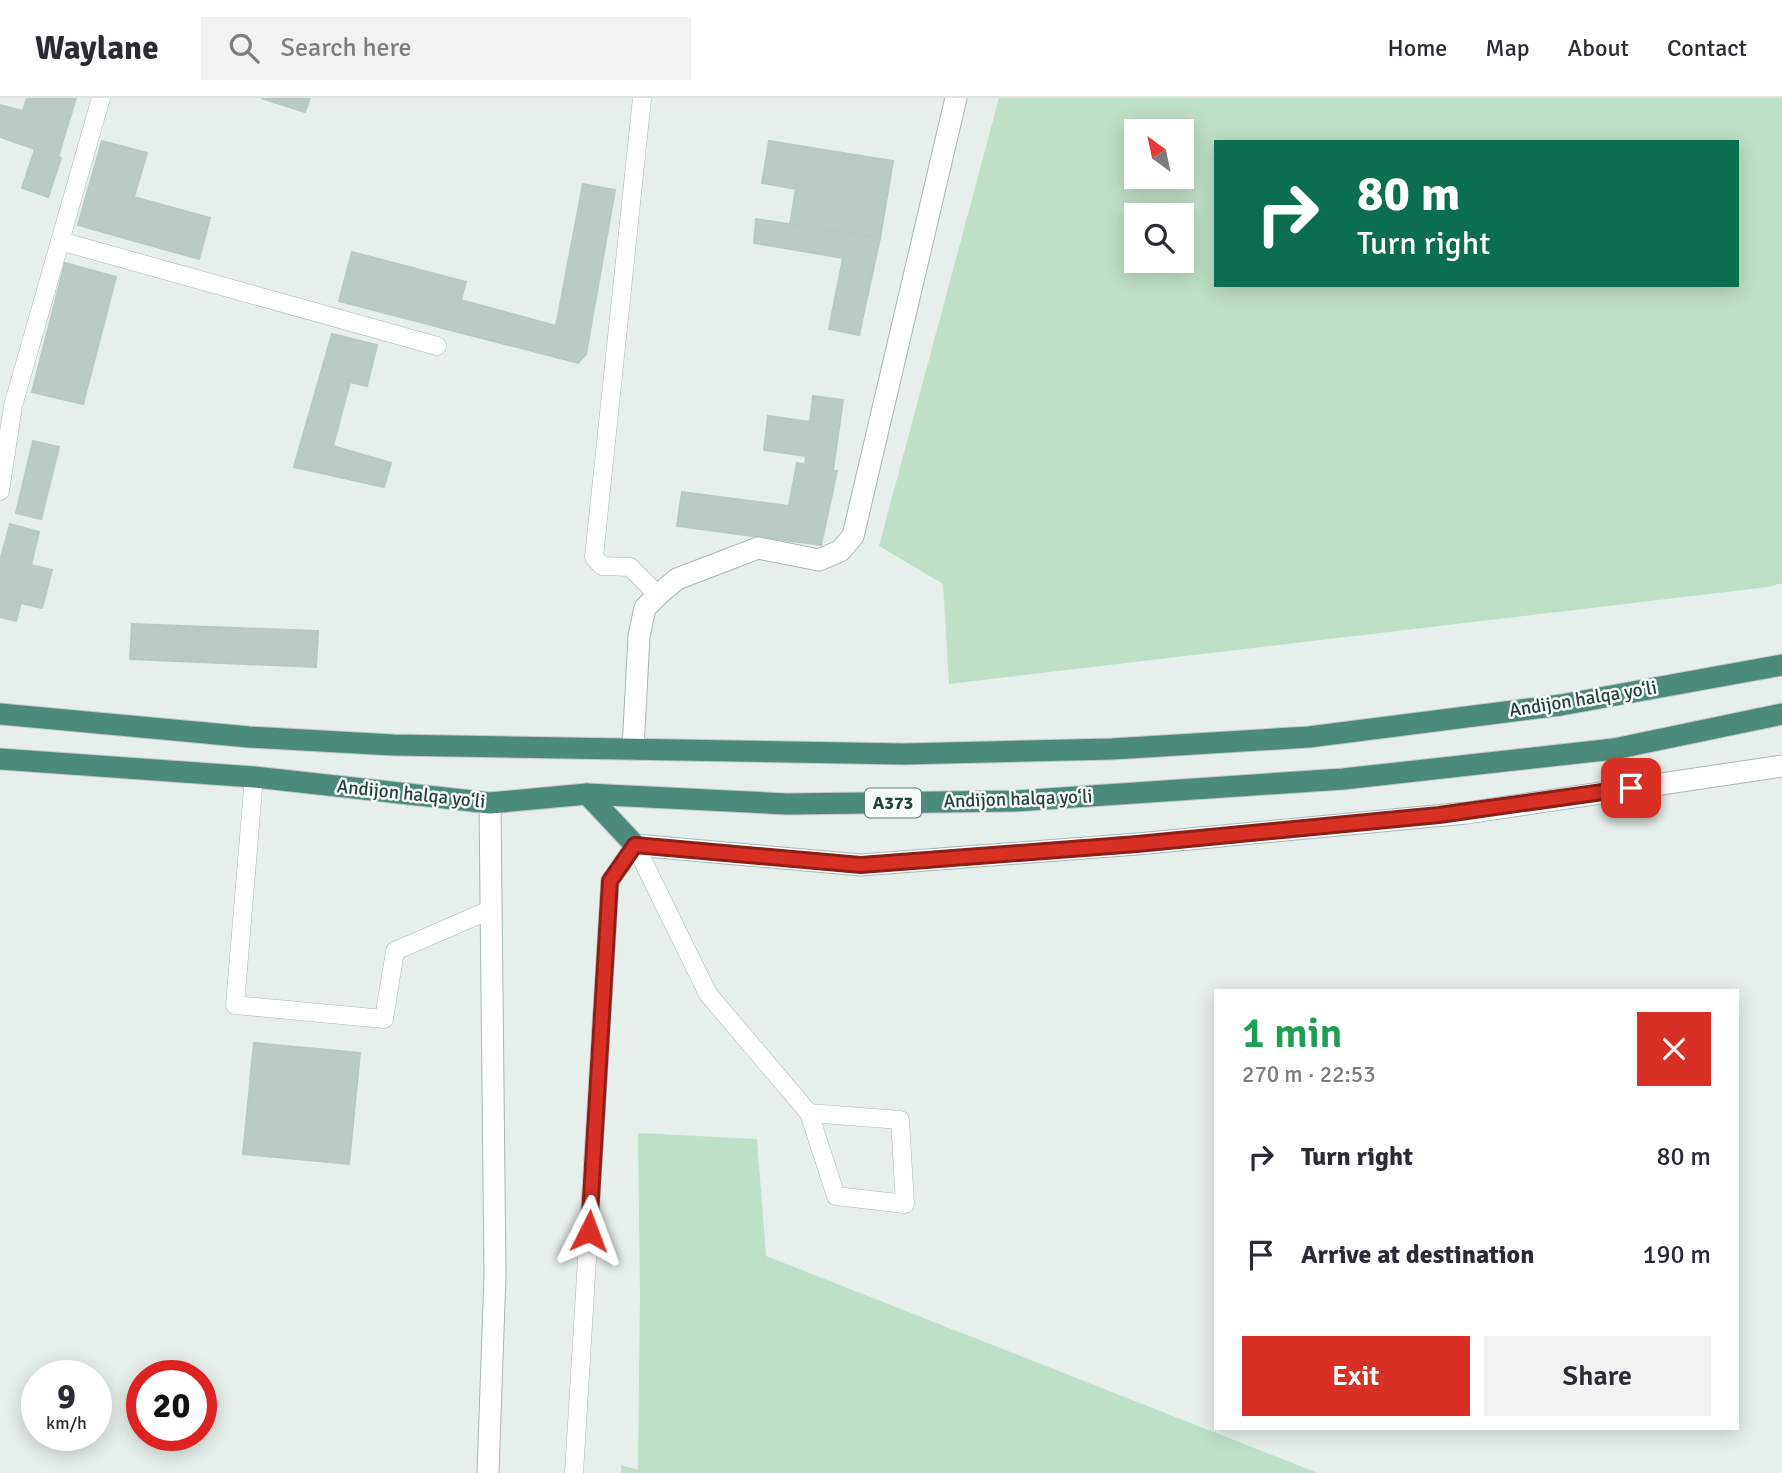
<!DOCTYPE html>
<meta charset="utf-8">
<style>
:root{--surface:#fff;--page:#f2f2f3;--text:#2b2b33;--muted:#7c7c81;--line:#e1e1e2;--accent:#d93025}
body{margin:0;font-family:Signika,sans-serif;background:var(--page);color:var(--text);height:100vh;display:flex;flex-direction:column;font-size:26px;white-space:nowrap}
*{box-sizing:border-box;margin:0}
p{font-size:23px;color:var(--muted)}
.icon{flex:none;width:38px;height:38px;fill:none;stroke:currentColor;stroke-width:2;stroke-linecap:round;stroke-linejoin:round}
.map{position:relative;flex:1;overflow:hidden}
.details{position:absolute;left:1214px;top:891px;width:525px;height:441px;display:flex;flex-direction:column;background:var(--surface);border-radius:0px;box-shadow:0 4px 18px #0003}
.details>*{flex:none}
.top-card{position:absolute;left:1214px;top:42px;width:525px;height:147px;border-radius:0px;box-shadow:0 4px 18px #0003;background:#0b6e4f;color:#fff;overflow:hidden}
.needle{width:46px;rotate:327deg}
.fabs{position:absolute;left:1124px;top:21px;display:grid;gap:14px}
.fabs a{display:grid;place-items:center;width:70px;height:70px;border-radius:0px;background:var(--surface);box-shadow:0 4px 18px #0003;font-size:35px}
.speed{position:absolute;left:21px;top:1262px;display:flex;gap:14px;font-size:35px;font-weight:700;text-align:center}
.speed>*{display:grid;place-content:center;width:91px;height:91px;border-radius:50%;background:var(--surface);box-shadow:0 4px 18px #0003;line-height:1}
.speed small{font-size:18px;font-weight:400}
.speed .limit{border:10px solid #d22;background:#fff;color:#111}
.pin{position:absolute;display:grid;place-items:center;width:60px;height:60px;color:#fff;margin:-30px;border-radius:14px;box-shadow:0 4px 10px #0006}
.me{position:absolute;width:77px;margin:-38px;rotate:3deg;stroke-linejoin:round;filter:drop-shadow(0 0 5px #0008)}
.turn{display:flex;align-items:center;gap:24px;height:147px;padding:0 28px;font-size:32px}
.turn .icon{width:91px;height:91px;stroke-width:2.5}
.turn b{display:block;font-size:49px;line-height:60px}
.round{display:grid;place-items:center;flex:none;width:74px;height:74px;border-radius:0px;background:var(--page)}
.headline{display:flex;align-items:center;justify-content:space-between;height:119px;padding:0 28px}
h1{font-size:42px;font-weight:600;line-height:52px;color:#1e9e55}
.cta{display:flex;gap:14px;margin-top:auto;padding:14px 28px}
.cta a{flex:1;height:80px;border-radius:0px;background:var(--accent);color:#fff;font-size:28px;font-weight:600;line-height:80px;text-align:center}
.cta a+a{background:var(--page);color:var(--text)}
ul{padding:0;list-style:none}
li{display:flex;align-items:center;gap:21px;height:98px;padding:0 28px}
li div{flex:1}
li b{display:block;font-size:26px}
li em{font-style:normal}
header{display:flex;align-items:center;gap:42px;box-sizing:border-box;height:98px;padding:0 35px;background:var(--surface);border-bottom:2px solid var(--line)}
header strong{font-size:33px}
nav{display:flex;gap:38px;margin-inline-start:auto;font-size:24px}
.search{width:490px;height:63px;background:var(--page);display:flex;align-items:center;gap:18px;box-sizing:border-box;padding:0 24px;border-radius:0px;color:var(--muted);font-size:26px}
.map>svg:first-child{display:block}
.green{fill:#bfe0c8;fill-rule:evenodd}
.building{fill:#bbcac4;stroke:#b8c9c2;stroke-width:2}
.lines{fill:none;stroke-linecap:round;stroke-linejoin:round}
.service-casing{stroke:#a8b8b2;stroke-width:19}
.minor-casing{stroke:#a8b8b2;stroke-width:23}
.trunk-casing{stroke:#c2cac8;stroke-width:23}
.service{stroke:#fff;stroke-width:18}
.minor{stroke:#fff;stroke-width:21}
.trunk{stroke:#4c8a7c;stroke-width:21}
.route-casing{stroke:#8d1f18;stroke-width:18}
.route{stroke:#d93025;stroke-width:12}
.labels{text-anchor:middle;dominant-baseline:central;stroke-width:5;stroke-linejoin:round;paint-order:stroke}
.shield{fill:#f7fbf9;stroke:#637a73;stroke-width:2}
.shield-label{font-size:18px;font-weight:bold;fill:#24423a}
.street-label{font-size:19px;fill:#24423a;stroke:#f7fbf9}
</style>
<header>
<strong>Waylane</strong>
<div class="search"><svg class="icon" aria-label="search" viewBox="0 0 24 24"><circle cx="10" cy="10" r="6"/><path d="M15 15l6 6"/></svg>Search here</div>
<nav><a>Home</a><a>Map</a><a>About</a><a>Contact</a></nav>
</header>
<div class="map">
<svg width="1782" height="1375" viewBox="0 0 1782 1375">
<rect width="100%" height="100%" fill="#e6efeb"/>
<g class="green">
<path d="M999 0H1782V485L1768 489 949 586 943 486 879 448ZM1136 33H1181V79H1136ZM1216 44H1738V187H1216ZM1136 117H1181V163H1136Z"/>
<polygon points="638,1035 757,1041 766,1158 1318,1375 621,1375 621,1367 638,1372 640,1194"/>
</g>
<g class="building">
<polygon points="27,0 76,0 58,59 0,39 0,7 23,13"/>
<polygon points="261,0 310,0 305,14"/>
<polygon points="102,43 147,55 134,99 210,120 199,161 78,127"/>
<polygon points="769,43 893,63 880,140 790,126 796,91 762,85"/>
<polygon points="35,51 61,60 48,99 22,90"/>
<polygon points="583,86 615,92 586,256 578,265 339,203 352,154 466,184 461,202 556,228"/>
<polygon points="756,121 880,140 859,237 829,231 843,160 754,145"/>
<polygon points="65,165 116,179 83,306 32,294"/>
<polygon points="332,236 377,247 367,288 350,284 333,348 391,365 384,389 294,369"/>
<polygon points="813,298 843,302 833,372 805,367 806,358 764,352 768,318 810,324"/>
<polygon points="33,343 59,349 41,421 16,415"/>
<polygon points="797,365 837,373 821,447 677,428 682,394 789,408"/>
<polygon points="10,426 39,434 31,467 52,472 42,510 21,505 16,523 0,519 0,463"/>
<polygon points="132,526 318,533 316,569 130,561"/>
<polygon points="254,945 360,955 349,1066 243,1056"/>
</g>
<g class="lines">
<g class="service-casing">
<g id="service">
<polyline points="642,0 594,459 602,468 630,469 658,497"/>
<polyline points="60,143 437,248"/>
<polyline points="0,393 13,308 101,0"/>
<polyline points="254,679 235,907 384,921 395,853 492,811"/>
<polyline points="574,1375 610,783 635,747 708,896 809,1015 900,1022 905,1106 836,1098 809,1015"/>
</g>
</g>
<g class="minor-casing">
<g id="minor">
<polyline points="633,651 639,538 645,510 658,497 677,481 758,450 819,462 840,453 853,438 956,0"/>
<polyline points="635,747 861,767 1137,746 1466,715 1782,668"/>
<polyline points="488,1375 495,1177 490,705"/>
</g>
</g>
<g class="trunk-casing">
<g id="trunk">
<polyline points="0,616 249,639 393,647 904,656 1112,651 1309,639 1561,607 1782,567"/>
<polyline points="0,661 254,679 490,705 587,696 787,706 1015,703 1343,681 1614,651 1782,616"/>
<polyline points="587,696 635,747"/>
</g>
</g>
<use href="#service" class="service"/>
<use href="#minor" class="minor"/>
<use href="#trunk" class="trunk"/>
</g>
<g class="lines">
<g class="route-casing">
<polyline id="route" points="589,1133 610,783 635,747 861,767 1137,746 1439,717 1631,690"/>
</g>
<use href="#route" class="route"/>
</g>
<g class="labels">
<rect class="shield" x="865" y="690.5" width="56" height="29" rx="5"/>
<g class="shield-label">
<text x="893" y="705">A373</text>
</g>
<g class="street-label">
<text transform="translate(1583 601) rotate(-9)">Andijon halqa yo‘li</text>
<text transform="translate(411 696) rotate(6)">Andijon halqa yo‘li</text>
<text transform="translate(1018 701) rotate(-2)">Andijon halqa yo‘li</text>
</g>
</g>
</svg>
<div class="fabs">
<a><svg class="needle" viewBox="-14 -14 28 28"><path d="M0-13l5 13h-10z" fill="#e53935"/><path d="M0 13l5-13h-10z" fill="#7c7c81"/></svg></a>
<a><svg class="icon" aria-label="search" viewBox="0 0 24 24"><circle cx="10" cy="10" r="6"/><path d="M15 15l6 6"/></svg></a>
</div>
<div class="speed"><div>9<small>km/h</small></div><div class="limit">20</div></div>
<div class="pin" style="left:1631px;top:690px;background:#d93025"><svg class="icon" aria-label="arrive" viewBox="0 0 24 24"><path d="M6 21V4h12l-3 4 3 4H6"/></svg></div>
<svg class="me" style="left:589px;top:1133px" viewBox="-20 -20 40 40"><path d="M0-17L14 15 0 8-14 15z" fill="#d93025" stroke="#fff" stroke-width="4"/></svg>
<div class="top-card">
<div class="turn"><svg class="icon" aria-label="right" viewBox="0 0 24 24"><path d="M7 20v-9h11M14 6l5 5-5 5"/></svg><div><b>80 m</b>Turn right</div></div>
</div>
<section class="details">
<div class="headline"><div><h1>1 min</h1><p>270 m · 22:53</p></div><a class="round" style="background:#d93025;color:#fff"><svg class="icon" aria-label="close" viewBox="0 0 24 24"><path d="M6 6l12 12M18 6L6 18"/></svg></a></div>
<ul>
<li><svg class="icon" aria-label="right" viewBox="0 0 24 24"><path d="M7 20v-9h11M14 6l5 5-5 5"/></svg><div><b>Turn right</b></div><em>80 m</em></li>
<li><svg class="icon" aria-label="arrive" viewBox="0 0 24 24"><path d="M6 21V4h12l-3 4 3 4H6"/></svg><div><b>Arrive at destination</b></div><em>190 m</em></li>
</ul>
<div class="cta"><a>Exit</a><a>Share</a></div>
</section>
</div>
